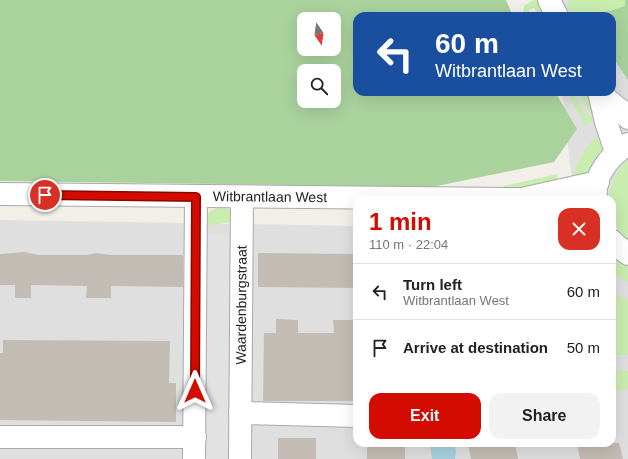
<!DOCTYPE html>
<meta charset="utf-8">
<style>
:root{--surface:#fff;--page:#f2f2f2;--text:#222;--muted:#767676;--line:#e0e0e0;--accent:#d30b00}
body{margin:0;font-family:Helvetica,sans-serif;background:var(--page);color:var(--text);height:100vh;display:flex;flex-direction:column;font-size:15px;white-space:nowrap}
*{box-sizing:border-box;margin:0}
p{font-size:13px;color:var(--muted)}
.icon{flex:none;width:22px;height:22px;fill:none;stroke:currentColor;stroke-width:2;stroke-linecap:round;stroke-linejoin:round}
.map{position:relative;flex:1;overflow:hidden}
.details{position:absolute;left:353px;top:195px;width:263px;height:252px;display:flex;flex-direction:column;background:var(--surface);border-radius:12px;box-shadow:0 4px 16px #0002}
.details>*{flex:none}
.banner{position:absolute;left:353px;top:12px;width:263px;height:84px;border-radius:12px;box-shadow:0 4px 16px #0002;background:#1a4fa0;color:#fff;overflow:hidden}
.needle{width:26px;rotate:167deg}
.controls{position:absolute;left:297px;top:12px;display:grid;gap:8px}
.controls a{display:grid;place-items:center;width:44px;height:44px;border-radius:8px;background:var(--surface);box-shadow:0 4px 16px #0002;font-size:20px}
.pin{position:absolute;display:grid;place-items:center;width:34px;height:34px;color:#fff;margin:-17px;border:2px solid #fff;border-radius:50%;box-shadow:0 1px 4px #0007}
.me{position:absolute;width:44px;margin:-22px;rotate:0deg;stroke-linejoin:round;filter:drop-shadow(0 0 3px #0008)}
.turn{display:flex;align-items:center;gap:14px;height:84px;padding:0 16px;font-size:18px}
.turn .icon{width:52px;height:52px;stroke-width:2.5}
.turn b{display:block;font-size:28px;line-height:34px}
.round{display:grid;place-items:center;flex:none;width:42px;height:42px;border-radius:12px;background:var(--page)}
.overview{display:flex;align-items:center;justify-content:space-between;height:68px;padding:0 16px}
h1{font-size:24px;font-weight:600;line-height:30px;color:var(--accent)}
.action{display:flex;gap:8px;margin-top:auto;padding:8px 16px}
.action a{flex:1;height:46px;border-radius:12px;background:var(--accent);color:#fff;font-size:16px;font-weight:600;line-height:46px;text-align:center}
.action a+a{background:var(--page);color:var(--text)}
ul{padding:0;list-style:none}
li{display:flex;align-items:center;gap:12px;height:56px;padding:0 16px;border-top:1px solid var(--line)}
li div{flex:1}
li b{display:block;font-size:15px}
li em{font-style:normal}
.map>svg:first-child{display:block}
.residential{fill:#e0dfdf}
.grass{fill:#c9ecaf}
.forest{fill:#a9d29d;fill-rule:evenodd}
.parking{fill:#e2e2e2}
.water{fill:#a9d0e0}
.building{fill:#c3bcb4}
.lines{fill:none;stroke-linecap:round;stroke-linejoin:round}
.minor-casing{stroke:#a9a9a9;stroke-width:24}
.minor{stroke:#fff;stroke-width:22}
.route-casing{stroke:#890700;stroke-width:10}
.route{stroke:#d30b00;stroke-width:7}
.labels{text-anchor:middle;dominant-baseline:central;stroke-width:3;stroke-linejoin:round;paint-order:stroke}
.street-label{font-size:14px;fill:#222;stroke:#fff}
</style>
<div class="map">
<svg width="628" height="459" viewBox="0 0 628 459">
<rect width="100%" height="100%" fill="#f2efe8"/>
<polygon class="residential" points="552,0 628,0 628,459 0,459 0,220 357,226 357,443 612,443 612,199 574,199 562,92 612,92 612,16 554,16"/>
<g class="grass">
<polygon points="533,0 537,0 544,16 538,16 534,8 529,10 532,16 524,16 523,12 524,6"/>
<polygon points="569,0 625,0 625,6 593,16 569,16 568,5"/>
<polygon points="567,92 573,92 587,118 590,114 579,92 586,92 598,117 585,125"/>
<path d="M600 134 605 152 589 174 573 180C576 160 585 147 600 134Z"/>
<path d="M628 160V241C612 226 612 220 612 199H609C610 183 616 170 628 160Z"/>
<polygon points="558,174 556,185 505,189 503,187 504,186"/>
<path d="M218 208C230 208 231 209 237 220L225 223 206 226C206 216 207 210 218 208Z"/>
<polygon points="612,252 628,264 628,282 612,274"/>
<polygon points="612,292 628,300 628,355 612,355"/>
<polygon points="612,370 628,371 628,389 612,392"/>
</g>
<g class="forest">
<path d="M0 0H506L513 16H357V92H555L577 129 554 162 432 187 0 181ZM304 19H334V49H304ZM304 71H334V101H304Z"/>
<polygon points="625,0 628,0 628,80 612,56 612,16 593,16 625,6"/>
</g>
<polygon class="parking" points="200,235 238,235 236,459 199,459"/>
<polygon class="water" points="430,443 454,443 456,451 455,459 432,459"/>
<g class="building">
<polygon points="24,252 39,255 87,255 96,253 111,255 183,255 183,287 111,286 111,298 86,298 87,286 31,285 31,298 15,298 15,285 0,285 0,254"/>
<polygon points="258,253 357,254 357,288 258,287"/>
<polygon points="276,319 298,320 298,333 334,333 333,320 355,320 354,359 357,359 357,401 263,401 264,333 276,333"/>
<polygon points="3,340 170,341 169,383 176,383 176,422 0,420 0,353 3,353"/>
<rect x="278" y="438" width="38" height="21"/>
<rect x="367" y="443" width="38" height="16"/>
<polygon points="468,443 515,443 518,459 471,459"/>
<polygon points="577,443 619,443 623,459 580,459"/>
</g>
<g class="lines">
<g class="minor-casing">
<g id="minor">
<polyline points="549,0 557,16"/>
<polyline points="599,92 606,122 616,152"/>
<polyline points="599,93 624,113 628,118"/>
<path id="s1" d="M0 194 517 199"/>
<polyline points="522,199 598,182"/>
<path d="M596 199C593 175 610 156 628 144"/>
<polyline points="612,241 616,245 628,254"/>
<polyline points="240,413 357,416"/>
<polyline points="0,437 195,437"/>
<polyline points="194,459 196,197"/>
<path id="s2" d="M240 459 242 197"/>
</g>
</g>
<use href="#minor" class="minor"/>
</g>
<g class="lines">
<g class="route-casing">
<polyline id="route" points="45,195 196,197 195,391"/>
</g>
<use href="#route" class="route"/>
</g>
<g class="labels">
<g class="street-label">
<text stroke="none"><textPath href="#s1" startOffset="270">Witbrantlaan West</textPath></text>
<text stroke="none"><textPath href="#s2" startOffset="154">Waardenburgstraat</textPath></text>
</g>
</g>
</svg>
<div class="controls">
<a><svg class="needle" viewBox="-14 -14 28 28"><path d="M0-13l5 13h-10z" fill="#e53935"/><path d="M0 13l5-13h-10z" fill="#767676"/></svg></a>
<a><svg class="icon" aria-label="search" viewBox="0 0 24 24"><circle cx="10" cy="10" r="6"/><path d="M15 15l6 6"/></svg></a>
</div>
<div class="pin" style="left:45px;top:195px;background:#d93025"><svg class="icon" aria-label="arrive" viewBox="0 0 24 24"><path d="M6 21V4h12l-3 4 3 4H6"/></svg></div>
<svg class="me" style="left:195px;top:391px" viewBox="-20 -20 40 40"><path d="M0-17L14 15 0 8-14 15z" fill="#d30b00" stroke="#fff" stroke-width="4"/></svg>
<div class="banner">
<div class="turn"><svg class="icon" aria-label="left" viewBox="0 0 24 24"><path d="M17 20v-9H6M10 6l-5 5 5 5"/></svg><div><b>60 m</b>Witbrantlaan West</div></div>
</div>
<section class="details">
<div class="overview"><div><h1>1 min</h1><p>110 m · 22:04</p></div><a class="round" style="background:#d93025;color:#fff"><svg class="icon" aria-label="close" viewBox="0 0 24 24"><path d="M6 6l12 12M18 6L6 18"/></svg></a></div>
<ul>
<li><svg class="icon" aria-label="left" viewBox="0 0 24 24"><path d="M17 20v-9H6M10 6l-5 5 5 5"/></svg><div><b>Turn left</b><p>Witbrantlaan West</p></div><em>60 m</em></li>
<li><svg class="icon" aria-label="arrive" viewBox="0 0 24 24"><path d="M6 21V4h12l-3 4 3 4H6"/></svg><div><b>Arrive at destination</b></div><em>50 m</em></li>
</ul>
<div class="action"><a>Exit</a><a>Share</a></div>
</section>
</div>
